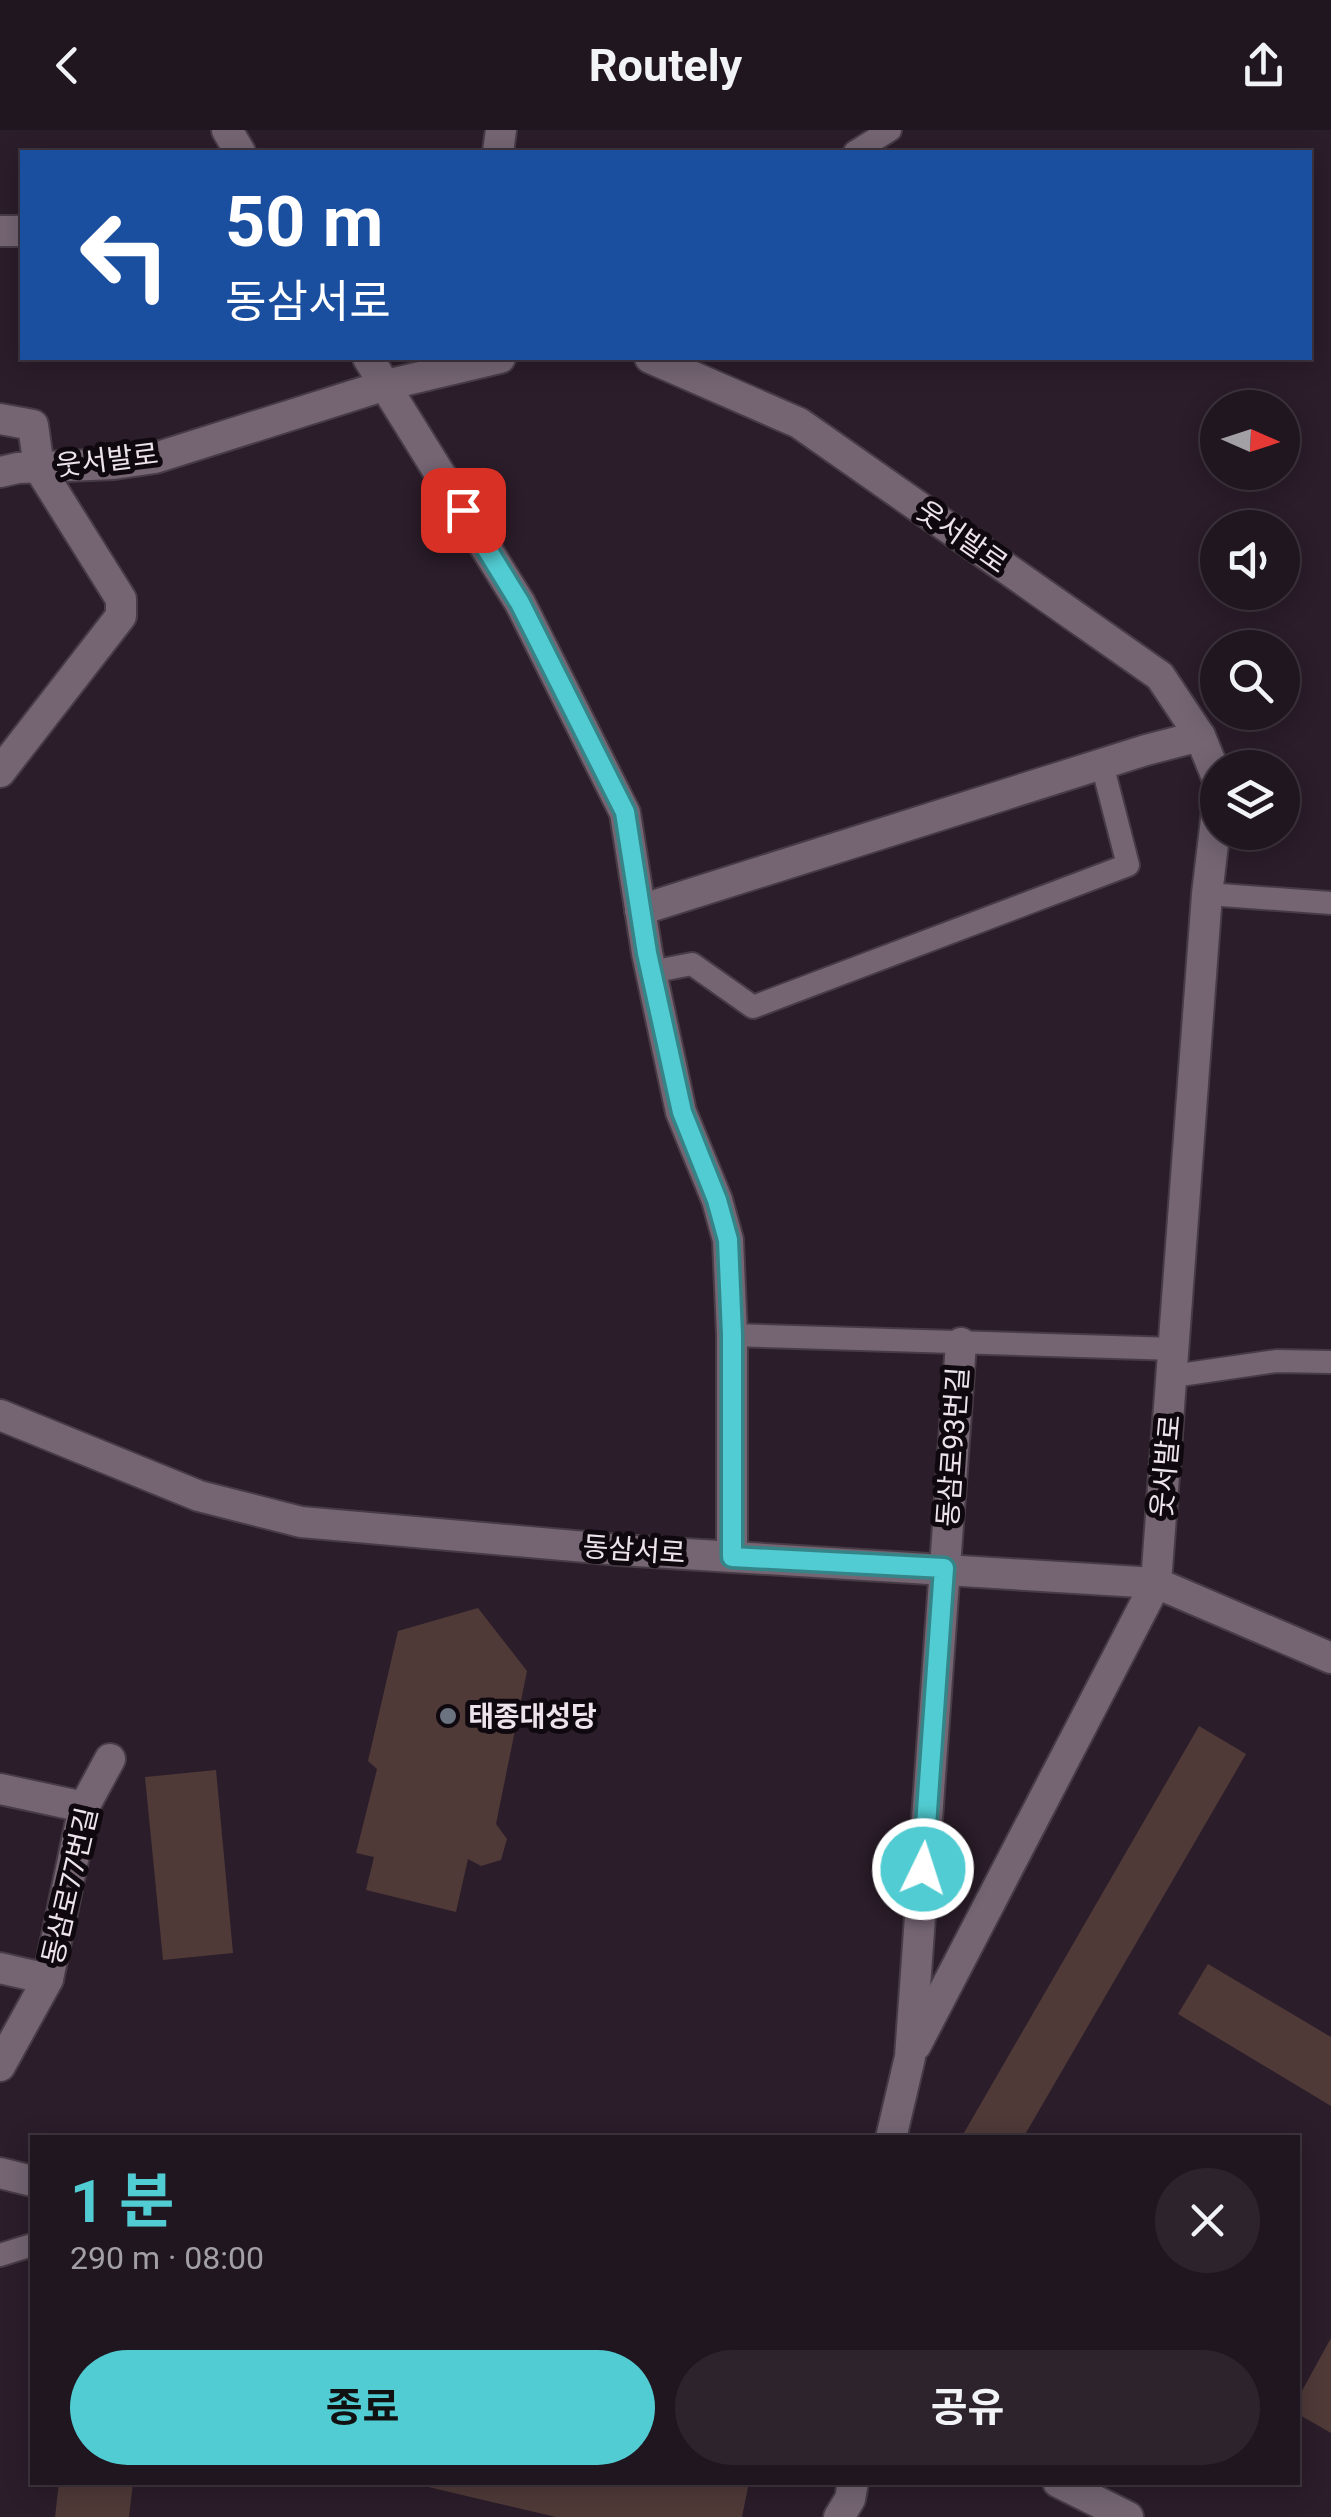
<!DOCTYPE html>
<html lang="ko">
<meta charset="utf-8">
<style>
:root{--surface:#201620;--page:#2d232d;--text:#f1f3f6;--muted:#a29fa5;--line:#3d353e;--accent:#51ccd2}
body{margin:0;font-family:Roboto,"Noto Sans KR",sans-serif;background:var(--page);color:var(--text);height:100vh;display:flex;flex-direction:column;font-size:38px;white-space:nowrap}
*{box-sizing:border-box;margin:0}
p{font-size:32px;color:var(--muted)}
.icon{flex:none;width:55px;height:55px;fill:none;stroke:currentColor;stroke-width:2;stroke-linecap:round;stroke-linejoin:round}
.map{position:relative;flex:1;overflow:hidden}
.details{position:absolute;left:30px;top:2005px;width:1270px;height:350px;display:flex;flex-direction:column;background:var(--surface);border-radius:0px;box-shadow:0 5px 25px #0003,0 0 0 2px var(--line)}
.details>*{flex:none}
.guide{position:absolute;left:20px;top:20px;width:1292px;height:210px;border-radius:0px;box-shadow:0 5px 25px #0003,0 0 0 2px var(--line);background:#1a4fa0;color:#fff;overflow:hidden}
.needle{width:65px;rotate:93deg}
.buttons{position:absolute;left:1200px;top:260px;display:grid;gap:20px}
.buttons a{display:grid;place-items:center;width:100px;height:100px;border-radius:50%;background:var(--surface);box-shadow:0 5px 25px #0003,0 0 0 2px var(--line);font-size:50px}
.pin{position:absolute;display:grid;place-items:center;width:85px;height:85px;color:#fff;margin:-42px;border-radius:20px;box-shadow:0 5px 15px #0006}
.me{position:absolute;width:110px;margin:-55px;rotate:4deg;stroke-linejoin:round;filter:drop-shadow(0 0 8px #0008)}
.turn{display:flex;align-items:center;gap:35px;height:210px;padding:0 40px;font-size:45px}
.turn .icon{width:130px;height:130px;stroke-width:2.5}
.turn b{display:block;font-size:70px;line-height:85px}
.round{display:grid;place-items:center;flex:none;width:105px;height:105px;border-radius:52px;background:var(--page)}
.head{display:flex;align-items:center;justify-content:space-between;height:170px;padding:0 40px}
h1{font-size:60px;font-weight:700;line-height:75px;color:var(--accent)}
.action{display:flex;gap:20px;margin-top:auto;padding:20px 40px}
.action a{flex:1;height:115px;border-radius:60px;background:var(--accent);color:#111;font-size:40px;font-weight:700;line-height:115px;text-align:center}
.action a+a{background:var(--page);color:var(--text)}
header{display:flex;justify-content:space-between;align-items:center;height:130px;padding:0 40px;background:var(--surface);font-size:45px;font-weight:700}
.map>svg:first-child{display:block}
.building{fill:#4f3a38}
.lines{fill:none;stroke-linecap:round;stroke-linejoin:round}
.lane-casing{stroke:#473c46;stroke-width:26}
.street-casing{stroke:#473c46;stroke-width:34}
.secondary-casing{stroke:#473c46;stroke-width:34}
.lane{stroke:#756573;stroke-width:22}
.street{stroke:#756573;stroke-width:30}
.secondary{stroke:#756573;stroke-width:30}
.route-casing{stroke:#358588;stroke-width:25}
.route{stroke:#51ccd2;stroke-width:18}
.worship-dot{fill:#6b7280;stroke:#0f090f;stroke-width:4}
.labels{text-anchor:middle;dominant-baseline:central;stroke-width:10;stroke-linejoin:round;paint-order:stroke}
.street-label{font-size:28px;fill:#ede3ec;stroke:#0f090f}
.poi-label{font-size:28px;font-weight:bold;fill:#ede3ec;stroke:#0f090f;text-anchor:start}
</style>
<header><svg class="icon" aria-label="back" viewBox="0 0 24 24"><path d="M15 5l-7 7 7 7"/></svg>Routely<svg class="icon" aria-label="share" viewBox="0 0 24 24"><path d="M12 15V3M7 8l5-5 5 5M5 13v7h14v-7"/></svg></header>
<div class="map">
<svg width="1331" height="2387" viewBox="0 0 1331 2387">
<rect width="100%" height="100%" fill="#2b1d2a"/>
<g class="building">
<polygon points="478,1478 527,1541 496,1694 507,1709 501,1730 481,1736 468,1729 456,1782 366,1760 374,1727 356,1723 377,1639 368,1631 398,1501"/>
<polygon points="1199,1596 1246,1624 1023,2008 961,2008"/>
<polygon points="216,1640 233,1823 163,1830 145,1647"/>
<polygon points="1208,1834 1331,1907 1331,1976 1178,1884"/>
<polygon points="1331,2208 1331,2303 1298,2284 1298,2268"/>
<polygon points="59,2352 133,2352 129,2387 55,2387"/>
<polygon points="407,2352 749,2352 742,2387 556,2387"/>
</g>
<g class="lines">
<g class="lane-casing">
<g id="lane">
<polyline points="855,22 890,0"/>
<polyline points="1207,764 1331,773"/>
<polyline points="651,842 692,834 753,877 1128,735 1102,634"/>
<polyline points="732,1205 1175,1219"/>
<polyline points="1173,1246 1277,1231 1331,1232"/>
<polyline points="0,2125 32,2115"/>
</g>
</g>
<g class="street-casing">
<g id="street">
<polyline points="227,0 240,22"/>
<polyline points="498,22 501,0"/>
<polyline points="0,101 22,101"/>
<polyline points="368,228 520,473 625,683 647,823 681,982 717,1070 728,1110 732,1205 732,1427"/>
<polyline points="0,289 33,295 39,338 121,469 121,486 0,642"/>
<polyline points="640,780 1146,620 1200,606"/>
<polyline points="0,1659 84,1677"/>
<polyline points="0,1838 48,1849"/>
<polyline points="916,1915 1156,1453"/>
<polyline points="0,1936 48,1849 84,1677 110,1629"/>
<polyline points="891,2008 910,1927 961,1213"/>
</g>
</g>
<g class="secondary-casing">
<g id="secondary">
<polyline points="650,228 799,293 1160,546 1200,606 1218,650"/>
<polyline points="0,342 18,338 114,334 155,328 386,255 500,228"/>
<polyline points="0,1285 199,1366 301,1392 620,1420 1156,1453 1331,1528"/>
<polyline points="1156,1453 1207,764 1218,673"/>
<polyline points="0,2043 32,2051"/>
<polyline points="1058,2352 1128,2387"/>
<polyline points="839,2387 850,2369 853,2352"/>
</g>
</g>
<use href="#lane" class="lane"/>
<use href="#street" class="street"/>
<use href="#secondary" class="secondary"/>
</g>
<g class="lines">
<g class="route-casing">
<polyline id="route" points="463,380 520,473 625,682 647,823 682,982 717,1070 728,1110 732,1205 732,1427 944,1438 923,1739"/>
</g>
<use href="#route" class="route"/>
</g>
<circle class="worship-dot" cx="448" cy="1586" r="10"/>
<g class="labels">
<g class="street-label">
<text transform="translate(107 330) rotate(-7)">웃서발로</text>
<text transform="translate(962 407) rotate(35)">웃서발로</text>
<text transform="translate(953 1317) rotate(-86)">동삼로93번길</text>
<text transform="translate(1166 1336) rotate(-85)">웃서발로</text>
<text transform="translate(634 1420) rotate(4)">동삼서로</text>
<text transform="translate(70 1756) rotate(-77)">동삼로77번길</text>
</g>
<g class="poi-label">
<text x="468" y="1586">태종대성당</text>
</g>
</g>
</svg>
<div class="buttons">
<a><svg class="needle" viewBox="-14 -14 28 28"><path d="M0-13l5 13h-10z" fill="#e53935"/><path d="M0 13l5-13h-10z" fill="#a29fa5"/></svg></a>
<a><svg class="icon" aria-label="sound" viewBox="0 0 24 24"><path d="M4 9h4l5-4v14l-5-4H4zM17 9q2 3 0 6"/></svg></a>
<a><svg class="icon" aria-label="search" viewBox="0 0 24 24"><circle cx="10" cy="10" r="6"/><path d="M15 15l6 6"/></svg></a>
<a><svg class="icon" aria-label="layers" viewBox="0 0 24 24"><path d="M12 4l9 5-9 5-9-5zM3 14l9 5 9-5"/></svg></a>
</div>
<div class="pin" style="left:463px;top:380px;background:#d93025"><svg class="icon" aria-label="arrive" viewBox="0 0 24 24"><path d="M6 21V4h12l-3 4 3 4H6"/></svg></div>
<svg class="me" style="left:923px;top:1739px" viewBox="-20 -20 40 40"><circle r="17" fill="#51ccd2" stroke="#fff" stroke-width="3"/><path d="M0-11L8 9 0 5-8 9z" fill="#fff"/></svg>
<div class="guide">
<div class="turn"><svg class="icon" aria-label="left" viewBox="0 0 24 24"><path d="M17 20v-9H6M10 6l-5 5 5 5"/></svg><div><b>50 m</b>동삼서로</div></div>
</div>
<section class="details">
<div class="head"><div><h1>1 분</h1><p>290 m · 08:00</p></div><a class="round"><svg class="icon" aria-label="close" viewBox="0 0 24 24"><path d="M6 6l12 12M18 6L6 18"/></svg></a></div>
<div class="action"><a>종료</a><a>공유</a></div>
</section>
</div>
